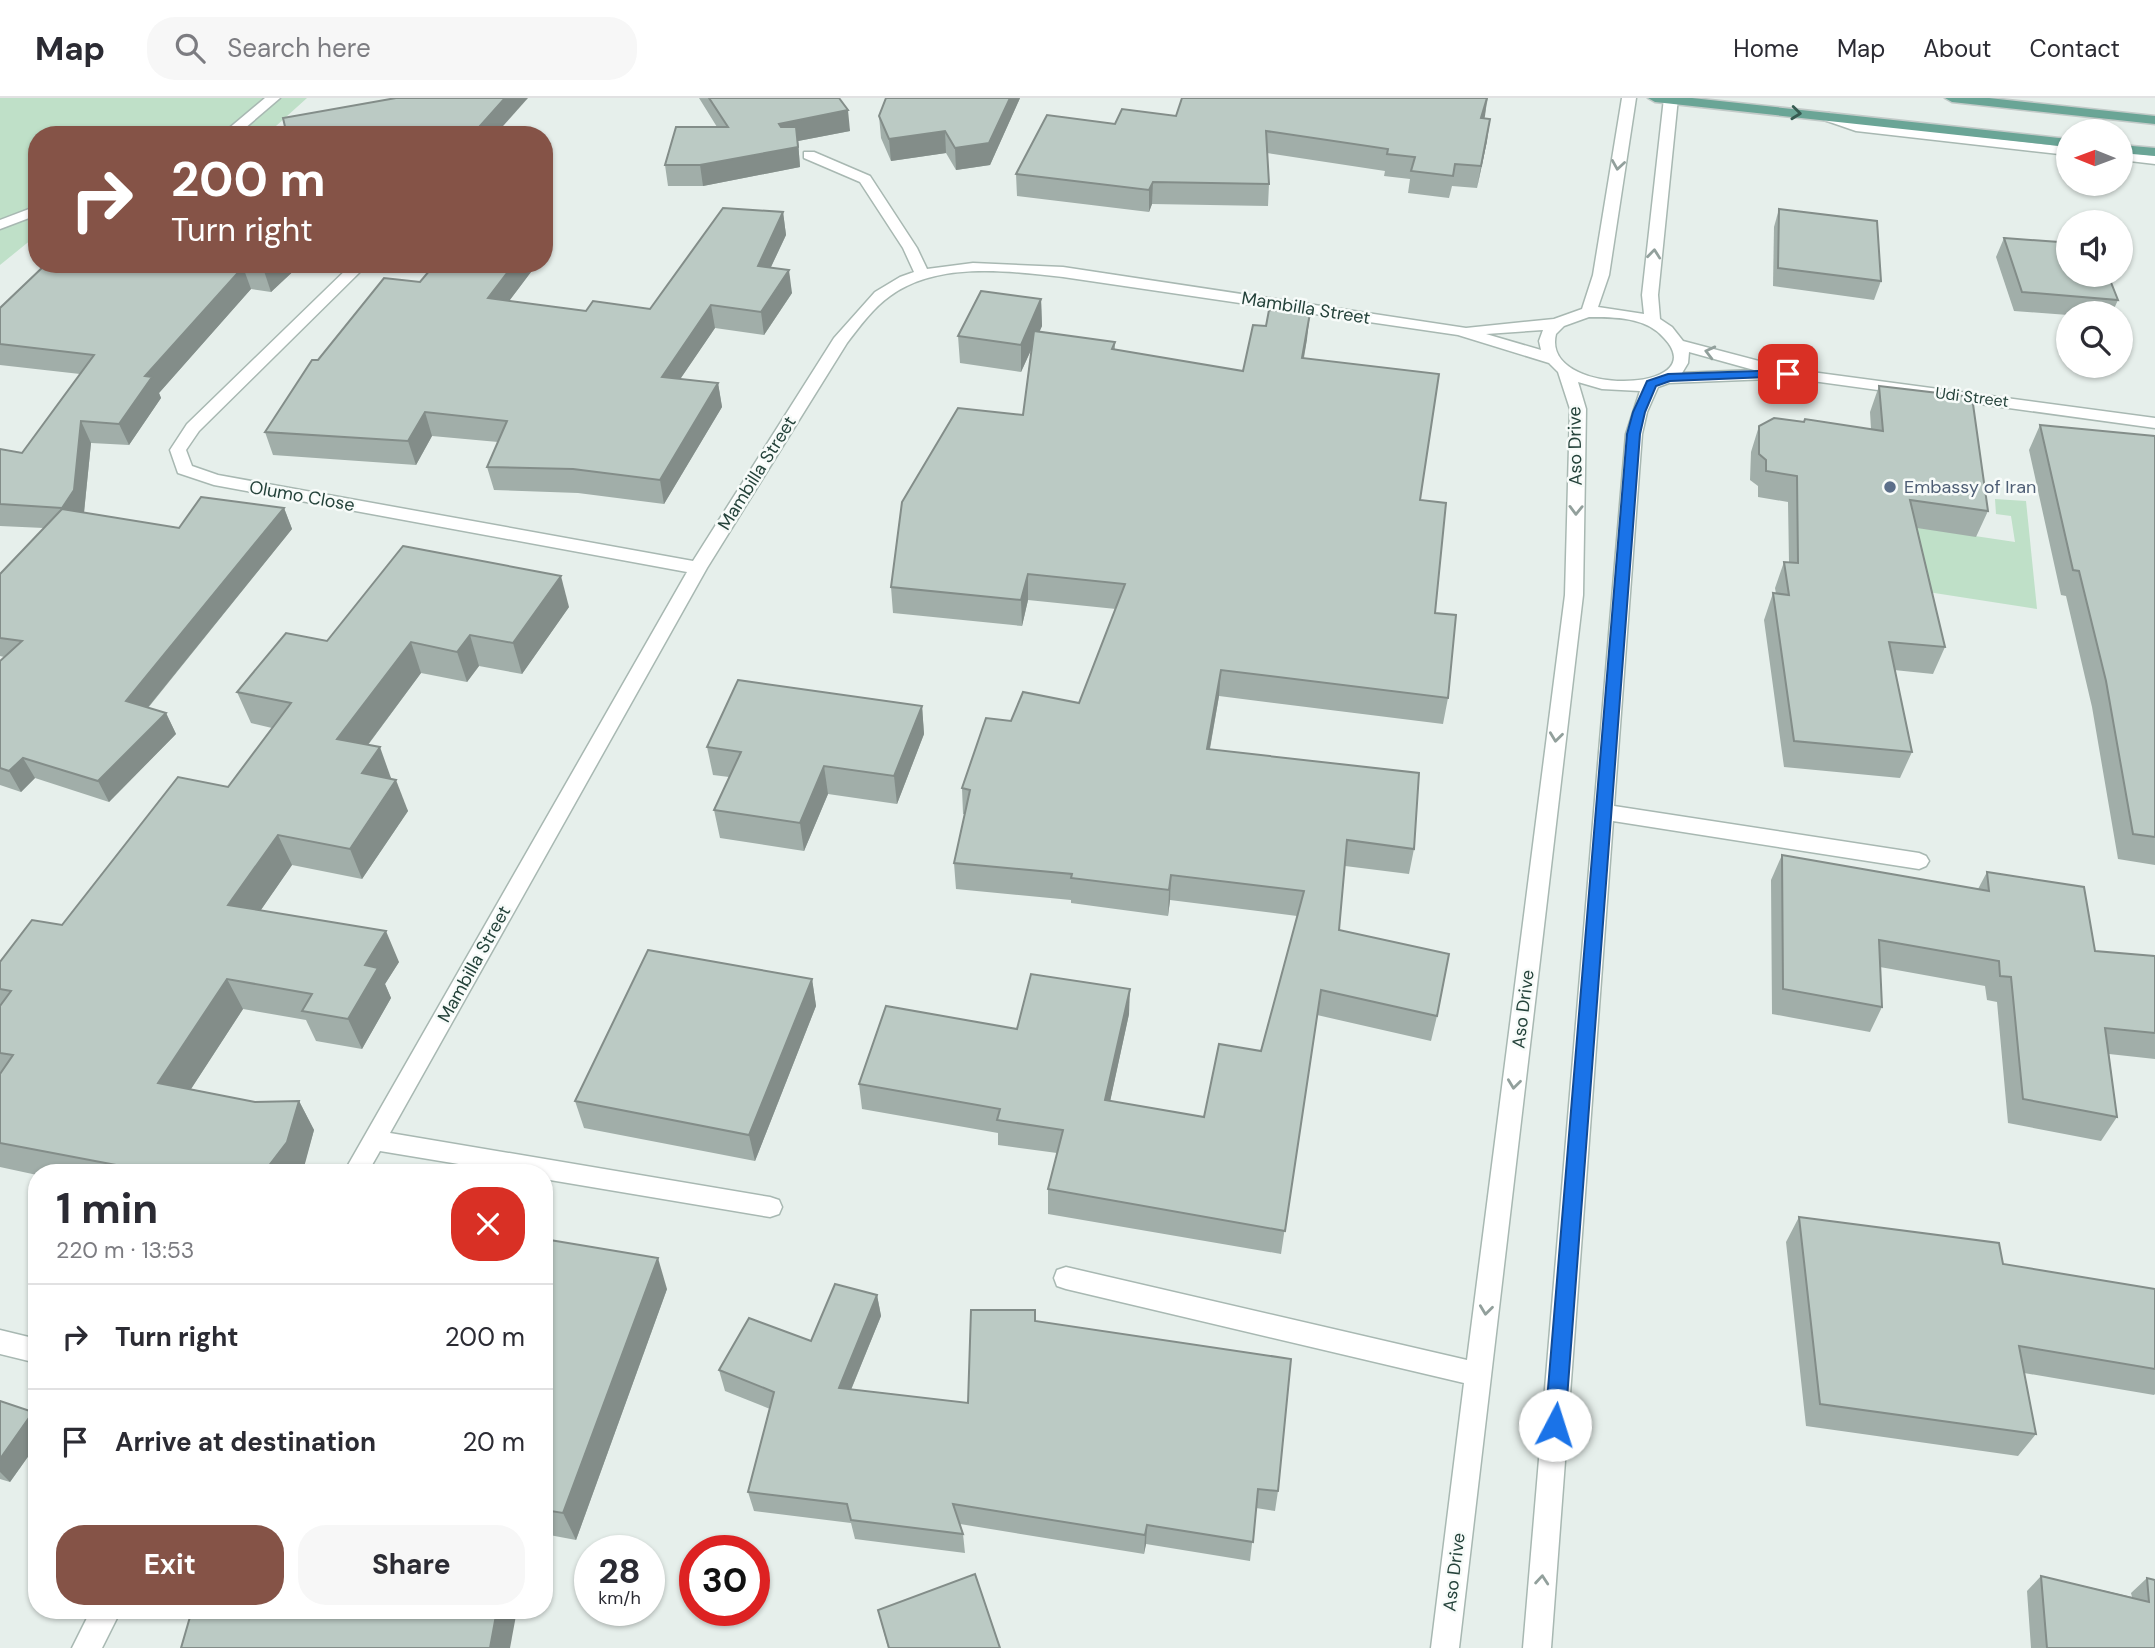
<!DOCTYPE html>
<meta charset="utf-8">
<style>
:root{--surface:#fff;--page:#f7f7f7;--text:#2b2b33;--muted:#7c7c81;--line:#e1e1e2;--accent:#855347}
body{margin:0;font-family:"DM Sans",sans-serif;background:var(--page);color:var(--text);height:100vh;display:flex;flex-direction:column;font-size:26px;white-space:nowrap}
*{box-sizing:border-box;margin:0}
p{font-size:23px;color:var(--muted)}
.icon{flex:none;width:38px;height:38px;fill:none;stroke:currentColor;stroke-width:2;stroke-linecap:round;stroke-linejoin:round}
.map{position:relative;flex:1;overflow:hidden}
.side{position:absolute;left:28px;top:1066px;width:525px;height:455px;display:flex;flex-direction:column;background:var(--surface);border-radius:28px;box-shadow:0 2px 5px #0004}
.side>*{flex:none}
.guide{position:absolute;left:28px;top:28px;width:525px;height:147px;border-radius:28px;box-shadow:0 2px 5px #0004;background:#855347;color:#fff;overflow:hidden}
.needle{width:46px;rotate:271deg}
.buttons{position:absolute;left:2056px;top:21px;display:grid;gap:14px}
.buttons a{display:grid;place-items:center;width:77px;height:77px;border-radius:50%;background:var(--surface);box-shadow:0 2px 5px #0004;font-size:35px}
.speed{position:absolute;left:574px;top:1437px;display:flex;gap:14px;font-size:35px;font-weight:700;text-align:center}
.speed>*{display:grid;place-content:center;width:91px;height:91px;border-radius:50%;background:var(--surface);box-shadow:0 2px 5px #0004;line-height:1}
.speed small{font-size:18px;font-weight:400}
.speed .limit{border:10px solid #d22;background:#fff;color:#111}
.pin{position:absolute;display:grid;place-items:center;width:60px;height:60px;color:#fff;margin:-30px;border-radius:14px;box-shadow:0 4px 10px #0006}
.me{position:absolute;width:77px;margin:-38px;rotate:5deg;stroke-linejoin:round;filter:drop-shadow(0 0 5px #0008)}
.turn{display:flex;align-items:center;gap:24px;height:147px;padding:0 28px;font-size:32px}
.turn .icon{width:91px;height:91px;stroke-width:2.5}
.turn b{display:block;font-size:49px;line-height:60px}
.round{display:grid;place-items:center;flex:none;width:74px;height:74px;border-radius:28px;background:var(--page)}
.overview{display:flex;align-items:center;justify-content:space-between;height:119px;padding:0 28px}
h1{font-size:42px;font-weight:700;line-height:52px}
.cta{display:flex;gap:14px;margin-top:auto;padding:14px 28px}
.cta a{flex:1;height:80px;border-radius:28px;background:var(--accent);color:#fff;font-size:28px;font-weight:700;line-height:80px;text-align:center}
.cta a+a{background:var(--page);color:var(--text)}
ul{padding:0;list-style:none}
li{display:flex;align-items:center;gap:21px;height:105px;padding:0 28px;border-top:2px solid var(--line)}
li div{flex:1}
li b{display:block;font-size:26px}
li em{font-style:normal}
header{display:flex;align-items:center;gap:42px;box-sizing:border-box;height:98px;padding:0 35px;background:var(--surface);border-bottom:2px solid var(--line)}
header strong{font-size:33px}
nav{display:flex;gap:38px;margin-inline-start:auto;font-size:24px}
.search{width:490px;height:63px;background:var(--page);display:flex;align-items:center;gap:18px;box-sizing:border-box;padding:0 24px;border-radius:28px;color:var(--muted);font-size:26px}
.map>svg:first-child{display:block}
.green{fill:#bfe0c8}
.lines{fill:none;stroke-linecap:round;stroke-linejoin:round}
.minor-casing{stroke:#a8b8b2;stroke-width:3}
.major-casing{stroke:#c2cac8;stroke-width:3}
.minor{fill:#fff;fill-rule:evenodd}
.major{fill:#6aa596;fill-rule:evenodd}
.wall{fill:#a1aea9}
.shaded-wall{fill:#838d89}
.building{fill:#bbcac4;stroke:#838d89;stroke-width:2}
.oneway{stroke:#365b51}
.oneway2{stroke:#92a09c}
.route{fill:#1a73e8;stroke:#114b97;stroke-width:2}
.service-dot{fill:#5c6f8a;stroke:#f7fbf9;stroke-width:2.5}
.labels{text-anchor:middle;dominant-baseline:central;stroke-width:5;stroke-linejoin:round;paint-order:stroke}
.far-street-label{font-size:16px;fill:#24423a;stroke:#f7fbf9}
.street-label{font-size:18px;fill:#24423a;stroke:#f7fbf9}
.service-label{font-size:18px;fill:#4e5e75;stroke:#f7fbf9;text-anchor:start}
</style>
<header>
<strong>Map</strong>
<div class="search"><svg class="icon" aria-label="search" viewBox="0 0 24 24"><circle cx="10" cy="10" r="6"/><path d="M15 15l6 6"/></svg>Search here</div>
<nav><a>Home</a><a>Map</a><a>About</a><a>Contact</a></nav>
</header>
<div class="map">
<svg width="2155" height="1550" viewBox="0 0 2155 1550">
<rect width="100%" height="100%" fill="#e6efeb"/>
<g class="green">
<polygon points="0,0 307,0 266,37 37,37 37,137 0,167"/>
<polygon points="1995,401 2026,403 2037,511 1793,473 1888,425 2015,444 2011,418 1996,416"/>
</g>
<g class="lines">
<g class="minor-casing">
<g id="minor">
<polygon points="265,0 280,0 237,37 221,37"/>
<path d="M1622 0H1636L1609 177 1598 209 1644 216 1642 197 1664 0H1678L1658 197 1660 221 1672 229 1683 243 1789 271 2155 320V330L1776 278 1769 281 1669 285 1658 289 1647 314 1642 336 1614 708 1919 755 1926 758 1929 763 1926 768 1919 771 1613 723 1551 1550H1523L1626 336 1640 293 1602 291 1578 284 1586 311 1583 497 1459 1550H1431L1464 1285 1066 1191 1057 1188 1054 1180 1057 1172 1066 1169 1467 1262 1565 497 1570 311 1558 274 1549 265 1458 237 1063 179C1008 173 938 163 890 198 873 210 860 228 847 245L707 470 390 1035 770 1099 779 1102 782 1109 779 1116 770 1119 544 1081V1074H507L380 1053 368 1074H344L687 474 214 387 178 375 170 352 187 326 352 166H368L199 333 186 352 192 368 218 377 693 463 834 240 875 194 900 179 914 174 903 150 860 84 804 60V54H814L870 78 917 150 927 171 973 165 1063 169 1466 230 1554 221 1582 211 1593 177ZM1589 219C1615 219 1646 219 1664 240 1717 296 1540 300 1556 236L1564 228ZM1543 232 1539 243 1541 252 1486 236ZM1689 254 1754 272 1682 275 1688 265Z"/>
<polygon points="1829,15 1858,25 2068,49 2068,57 1856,33 1824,22 1824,16"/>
<polygon points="2121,54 2155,58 2155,66 2121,62"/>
<polygon points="37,108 37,117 0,131 0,122"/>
<polygon points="0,1232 37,1241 37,1265 0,1256"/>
<polygon points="91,1512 121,1512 102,1550 72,1550"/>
</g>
</g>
<g class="major-casing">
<g id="major">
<polygon points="1648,0 1692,0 2068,41 2068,49 1655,4"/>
<polygon points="1945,0 1989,0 2155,18 2155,26 1952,4"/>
<polygon points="2121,47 2155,50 2155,58 2121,55"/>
</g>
</g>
<use href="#minor" class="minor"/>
<use href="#major" class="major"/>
</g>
<g class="wall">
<polygon points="699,0 839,0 850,33 798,43 800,69 703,88 668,88 665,67 717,29"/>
<polygon points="1020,0 990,67 956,72 946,55 891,63 881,40 879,18"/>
<polygon points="1182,0 1488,0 1484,21 1487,43 1477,90 1452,88 1449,100 1408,95 1410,81 1384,78 1385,73 1267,55 1269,86 1268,108 1152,106 1149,114 1017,98 1016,76 1115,26 1176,18"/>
<polygon points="1779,111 1881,183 1874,202 1773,188 1774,129"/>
<polygon points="783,114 786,137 771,169 792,195 764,237 715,230 680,281 718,285 722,309 664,406 578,395 494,392 487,369 498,344 432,338 416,367 273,357 265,334 318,262 420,184 537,166 509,203 586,213 650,211"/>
<polygon points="2004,140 2118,202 2112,215 2068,215 2068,217 2014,213 1996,159"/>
<polygon points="46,166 301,166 271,194 251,191 159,295 161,300 129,347 91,345 84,415 179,430 284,410 292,431 148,610 166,615 176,636 109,704 35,680 21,694 0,687 0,563 4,559 0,558 0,476 44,430 0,428 0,351 22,355 80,276 0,267 0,210"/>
<polygon points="1041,201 1042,228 1039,234 1115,244 1115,252 1243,273 1307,241 1304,260 1420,402 1435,515 1448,600 1443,626 1219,598 1210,651 1414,751 1409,776 1345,768 1339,832 1437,918 1431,943 1317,917 1281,1156 1048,1116 1048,1091 1057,1055 998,1047 998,1035 862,1011 859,986 1017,931 1129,916 1110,1003 1204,1019 1261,953 1297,818 1170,802 1168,818 1071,805 1071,802 956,791 954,765 965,716 963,716 962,690 1011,623 1079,605 1116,511 1028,502 1022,528 893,515 891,489 1023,317 1031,252 1021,274 960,265 958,238"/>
<polygon points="1879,288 1988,413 1976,439 1917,430 1945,549 1933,576 1894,572 1912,654 1900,680 1784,669 1764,522 1773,495 1776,496 1775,490 1784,464 1789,464 1788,404 1758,399 1758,388 1750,382 1751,354 1759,328 1871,331 1870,314"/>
<polygon points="2040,327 2155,338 2155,767 2118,761 2092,609 2066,498 2061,497 2029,352"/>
<polygon points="569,509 522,576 479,568 467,584 421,575 368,647 391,680 390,681 408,713 362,781 292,767 260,813 399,864 385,886 391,900 362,951 316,943 306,922 243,911 191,991 255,1004 299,1003 314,1032 302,1074 37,1074 37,1077 0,1069 0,864 62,827 228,689 272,630 251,625 237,594 327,543"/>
<polygon points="922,608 924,636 897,706 828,696 804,753 720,740 714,712 729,679 713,677 707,649"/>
<polygon points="1782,757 1978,791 1987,774 2095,853 2155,858 2155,961 2109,956 2117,1019 2101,1043 2008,1025 1997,904 1987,902 1985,888 1880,869 1882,909 1870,934 1772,916 1771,782"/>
<polygon points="812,881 816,908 755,1063 584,1030 575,1003"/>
<polygon points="1799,1119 2003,1166 2155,1191 2155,1296 2154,1297 2024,1275 2036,1336 2018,1358 1806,1328 1786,1144"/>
<polygon points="544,1141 667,1191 576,1442 544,1436"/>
<polygon points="877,1197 881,1218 851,1292 968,1305 1035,1223 1278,1393 1275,1413 1256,1410 1250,1463 1146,1446 1144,1456 960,1426 963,1436 965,1455 855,1441 851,1425 754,1413 748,1394 770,1311 725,1293 719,1272 811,1243"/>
<polygon points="0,1303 33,1314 37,1317 37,1346 10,1384 0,1381"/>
<polygon points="2041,1478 2132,1499 2131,1495 2147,1480 2155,1550 2031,1550 2027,1493"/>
<polygon points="878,1512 1000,1550 888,1550"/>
</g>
<g class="shaded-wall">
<polygon points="505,0 528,0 495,37 472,37"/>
<polygon points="1010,0 1020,0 990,67 956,72 955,50"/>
<polygon points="1487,0 1485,18 1478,42 1481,20"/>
<polygon points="848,12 850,33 798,43 800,69 703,88 700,67 782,47 779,26"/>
<polygon points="1490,21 1487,43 1477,90 1481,68"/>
<polygon points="945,33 946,55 891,63 889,41"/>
<polygon points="1153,84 1152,106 1149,114 1149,92"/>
<polygon points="783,114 786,137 761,190 758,168"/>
<polygon points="547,125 552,147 544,157 544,128"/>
<polygon points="271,166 301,166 271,194 264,173"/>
<polygon points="514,166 537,166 494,223 488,200"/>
<polygon points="243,169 251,191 159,295 161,300 129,347 119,326 145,278"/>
<polygon points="789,172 792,195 764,237 761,214"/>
<polygon points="1041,201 1042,228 1021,274 1021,247"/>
<polygon points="711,207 715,230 666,302 662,279"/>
<polygon points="1310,215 1307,241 1299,285 1302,260"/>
<polygon points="718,285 722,309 664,406 660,382"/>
<polygon points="425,314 432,338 416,367 408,343"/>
<polygon points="81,323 91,345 84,414 72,432 62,410"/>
<polygon points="284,410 292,431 136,624 126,603"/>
<polygon points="1028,476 1028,502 1022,528 1021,502"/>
<polygon points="561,478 569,509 522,576 513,545"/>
<polygon points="470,537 479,568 467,584 457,554"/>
<polygon points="411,544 421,575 349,672 337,641"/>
<polygon points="1221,572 1219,598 1205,677 1207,651"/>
<polygon points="922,608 924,636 897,706 894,678"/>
<polygon points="166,615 176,636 109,704 98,683"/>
<polygon points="380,649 391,680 374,706 362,675"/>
<polygon points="23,660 35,680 21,694 9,673"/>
<polygon points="824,668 828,696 804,753 800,725"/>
<polygon points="396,682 408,713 362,781 350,751"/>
<polygon points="278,737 292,767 243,838 228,807"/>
<polygon points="1171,777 1170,802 1168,818 1169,792"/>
<polygon points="386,833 399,864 385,886 391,900 362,951 348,921 365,867"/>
<polygon points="227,881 243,911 176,1014 158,985"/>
<polygon points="812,881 816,908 755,1063 749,1037"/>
<polygon points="1130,891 1129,916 1105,1027 1105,1002"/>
<polygon points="299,1003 314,1032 303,1073 302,1074 264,1074"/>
<polygon points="658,1160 667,1191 576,1442 563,1415"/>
<polygon points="877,1197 881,1218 843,1311 839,1290"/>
<polygon points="33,1314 37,1317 37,1346 10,1384 0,1374 0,1361"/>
<polygon points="1147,1427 1146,1446 1144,1456 1145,1437"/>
<polygon points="497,1512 517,1512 510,1550 490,1550"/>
</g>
<g class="building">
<polygon points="396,0 505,0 472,37 268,37 286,33 283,20"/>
<polygon points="709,0 839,0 848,12 779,26 781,29 796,29 798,49 700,67 665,67 676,29 728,29"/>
<polygon points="886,0 1010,0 989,45 955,50 945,33 889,41 879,18"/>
<polygon points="1182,0 1487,0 1481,20 1490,21 1481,68 1455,66 1453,78 1411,73 1415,59 1387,56 1388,51 1266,33 1269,86 1153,84 1149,92 1016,76 1047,17 1115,26 1122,11 1176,18"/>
<polygon points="723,110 783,114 758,168 789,172 761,214 711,207 662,279 718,285 660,382 573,371 487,369 507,323 425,314 408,343 265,334 312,262 318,262 384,180 420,184 435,166 514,166 488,200 586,213 593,203 650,211"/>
<polygon points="1779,111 1877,123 1881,183 1778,170"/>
<polygon points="2004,140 2059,144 2062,150 2068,151 2068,177 2108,177 2118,202 2022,194"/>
<polygon points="46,166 271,166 264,173 243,169 145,278 152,279 119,326 81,323 74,392 62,410 0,406 0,351 22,355 94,257 0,246 0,210"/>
<polygon points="981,193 1041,201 1021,247 958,238"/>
<polygon points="1269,212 1310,215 1302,260 1439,276 1420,402 1446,405 1435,515 1456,517 1448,600 1221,572 1207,651 1419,675 1414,751 1347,742 1339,832 1449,856 1437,918 1321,892 1285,1133 1048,1091 1063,1032 997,1022 1000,1011 859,986 886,908 1017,931 1031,876 1130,891 1105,1002 1204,1019 1219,946 1261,953 1304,793 1171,777 1169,792 1071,780 1072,776 954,765 970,692 962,690 986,620 1011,623 1023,594 1079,605 1125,486 1028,476 1021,502 891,489 902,404 958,310 1023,317 1034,233 1115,244 1112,251 1243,273 1253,227 1266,228"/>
<polygon points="1879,288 1972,299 1988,413 1910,402 1945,549 1889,544 1912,654 1794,643 1773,495 1789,497 1784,464 1798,465 1797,378 1766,373 1766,362 1759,356 1759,328 1774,320 1804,324 1805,321 1883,333"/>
<polygon points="2040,327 2155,338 2155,739 2133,736 2106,583 2079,473 2073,472"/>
<polygon points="201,399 284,410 126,603 166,615 98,683 23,660 9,673 0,670 0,563 22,543 0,540 0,476 62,411 179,430"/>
<polygon points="403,448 561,478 513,545 470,537 457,554 411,544 337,641 380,649 362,675 396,682 350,751 278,737 228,807 386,833 365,867 378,870 348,921 302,913 312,896 227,881 158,985 255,1004 299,1003 287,1044 264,1074 153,1074 0,1045 0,976 13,957 0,955 0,908 11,893 0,891 0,864 32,822 62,827 178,679 228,689 291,605 237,594 286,535 327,543"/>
<polygon points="738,582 922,608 894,678 824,668 800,725 714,712 741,654 707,649"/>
<polygon points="1782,757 1989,793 1987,774 2084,789 2095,853 2155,858 2155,935 2105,930 2117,1019 2023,1001 2011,879 2000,878 1999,863 1879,842 1882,909 1783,891"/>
<polygon points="648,852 812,881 749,1037 575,1003"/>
<polygon points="1799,1119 1999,1145 2003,1166 2155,1191 2155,1271 2019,1248 2036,1336 1820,1306"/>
<polygon points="544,1141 658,1160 563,1415 544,1412"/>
<polygon points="835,1186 877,1197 839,1290 968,1305 971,1212 1035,1212 1035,1223 1291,1261 1278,1393 1258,1391 1253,1444 1147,1427 1145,1437 953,1406 963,1436 851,1422 847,1406 748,1394 774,1294 719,1272 749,1220 811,1243"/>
<polygon points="0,1303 33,1314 0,1361"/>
<polygon points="975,1476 1000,1550 889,1550 878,1512"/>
<polygon points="2041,1478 2149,1504 2147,1480 2155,1482 2155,1550 2047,1550"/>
<polygon points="192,1512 497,1512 490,1550 181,1550"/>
</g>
<defs><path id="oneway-chevron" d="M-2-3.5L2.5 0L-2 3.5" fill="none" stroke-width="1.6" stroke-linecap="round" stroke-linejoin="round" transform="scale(1.75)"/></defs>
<use class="oneway" href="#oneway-chevron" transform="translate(1796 15) rotate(6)"/>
<g class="oneway2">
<use href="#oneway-chevron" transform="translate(1618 67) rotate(99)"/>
<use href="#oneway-chevron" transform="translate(1654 156) rotate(-84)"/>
<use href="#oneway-chevron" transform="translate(1710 254) rotate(-166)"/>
<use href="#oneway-chevron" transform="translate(1576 412) rotate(91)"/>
<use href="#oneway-chevron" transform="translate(1556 639) rotate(97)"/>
<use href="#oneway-chevron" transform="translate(1514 986) rotate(97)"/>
<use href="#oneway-chevron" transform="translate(1486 1212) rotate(97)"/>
<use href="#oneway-chevron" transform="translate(1542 1482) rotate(-85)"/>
</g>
<polygon class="route" points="1788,272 1795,276 1793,278 1670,283 1656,288 1645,314 1640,336 1565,1327 1562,1334 1555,1337 1548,1334 1545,1327 1627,336 1633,314 1647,283 1668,276"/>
<circle class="service-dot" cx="1890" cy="389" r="7"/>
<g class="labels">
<g class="far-street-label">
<text transform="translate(1972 299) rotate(7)">Udi Street</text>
</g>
<g class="street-label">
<text transform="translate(1306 210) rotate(9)">Mambilla Street</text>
<text transform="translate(1575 348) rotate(-91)">Aso Drive</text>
<text transform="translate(757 375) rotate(-58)">Mambilla Street</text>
<text transform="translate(302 398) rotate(10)">Olumo Close</text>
<text transform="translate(474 866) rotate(-61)">Mambilla Street</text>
<text transform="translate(1523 911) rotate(-83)">Aso Drive</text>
<text transform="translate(1454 1474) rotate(-83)">Aso Drive</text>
</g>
<g class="service-label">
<text x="1904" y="389">Embassy of Iran</text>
</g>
</g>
</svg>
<div class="buttons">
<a><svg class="needle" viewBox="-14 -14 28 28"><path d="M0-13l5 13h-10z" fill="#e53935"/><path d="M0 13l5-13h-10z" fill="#7c7c81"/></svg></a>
<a><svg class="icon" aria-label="sound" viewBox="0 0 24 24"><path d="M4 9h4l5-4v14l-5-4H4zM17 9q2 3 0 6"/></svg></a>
<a><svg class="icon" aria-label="search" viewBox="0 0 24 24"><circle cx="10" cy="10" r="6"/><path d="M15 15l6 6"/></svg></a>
</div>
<div class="speed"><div>28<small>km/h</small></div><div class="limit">30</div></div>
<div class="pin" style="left:1788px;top:276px;background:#d93025"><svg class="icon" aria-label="arrive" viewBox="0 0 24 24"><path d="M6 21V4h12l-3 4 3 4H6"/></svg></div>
<svg class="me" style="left:1555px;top:1327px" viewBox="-20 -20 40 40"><circle r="19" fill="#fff"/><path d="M0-13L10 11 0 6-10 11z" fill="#1a73e8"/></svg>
<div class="guide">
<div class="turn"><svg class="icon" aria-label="right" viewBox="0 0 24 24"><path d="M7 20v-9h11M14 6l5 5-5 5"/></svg><div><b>200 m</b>Turn right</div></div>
</div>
<section class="side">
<div class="overview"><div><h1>1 min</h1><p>220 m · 13:53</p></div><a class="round" style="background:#d93025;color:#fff"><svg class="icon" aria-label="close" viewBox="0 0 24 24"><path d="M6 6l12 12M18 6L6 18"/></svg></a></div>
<ul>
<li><svg class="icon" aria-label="right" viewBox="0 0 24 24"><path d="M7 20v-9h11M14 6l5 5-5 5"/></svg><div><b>Turn right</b></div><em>200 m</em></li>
<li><svg class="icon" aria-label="arrive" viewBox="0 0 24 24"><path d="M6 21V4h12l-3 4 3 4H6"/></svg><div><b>Arrive at destination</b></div><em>20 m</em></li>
</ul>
<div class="cta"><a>Exit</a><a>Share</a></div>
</section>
</div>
